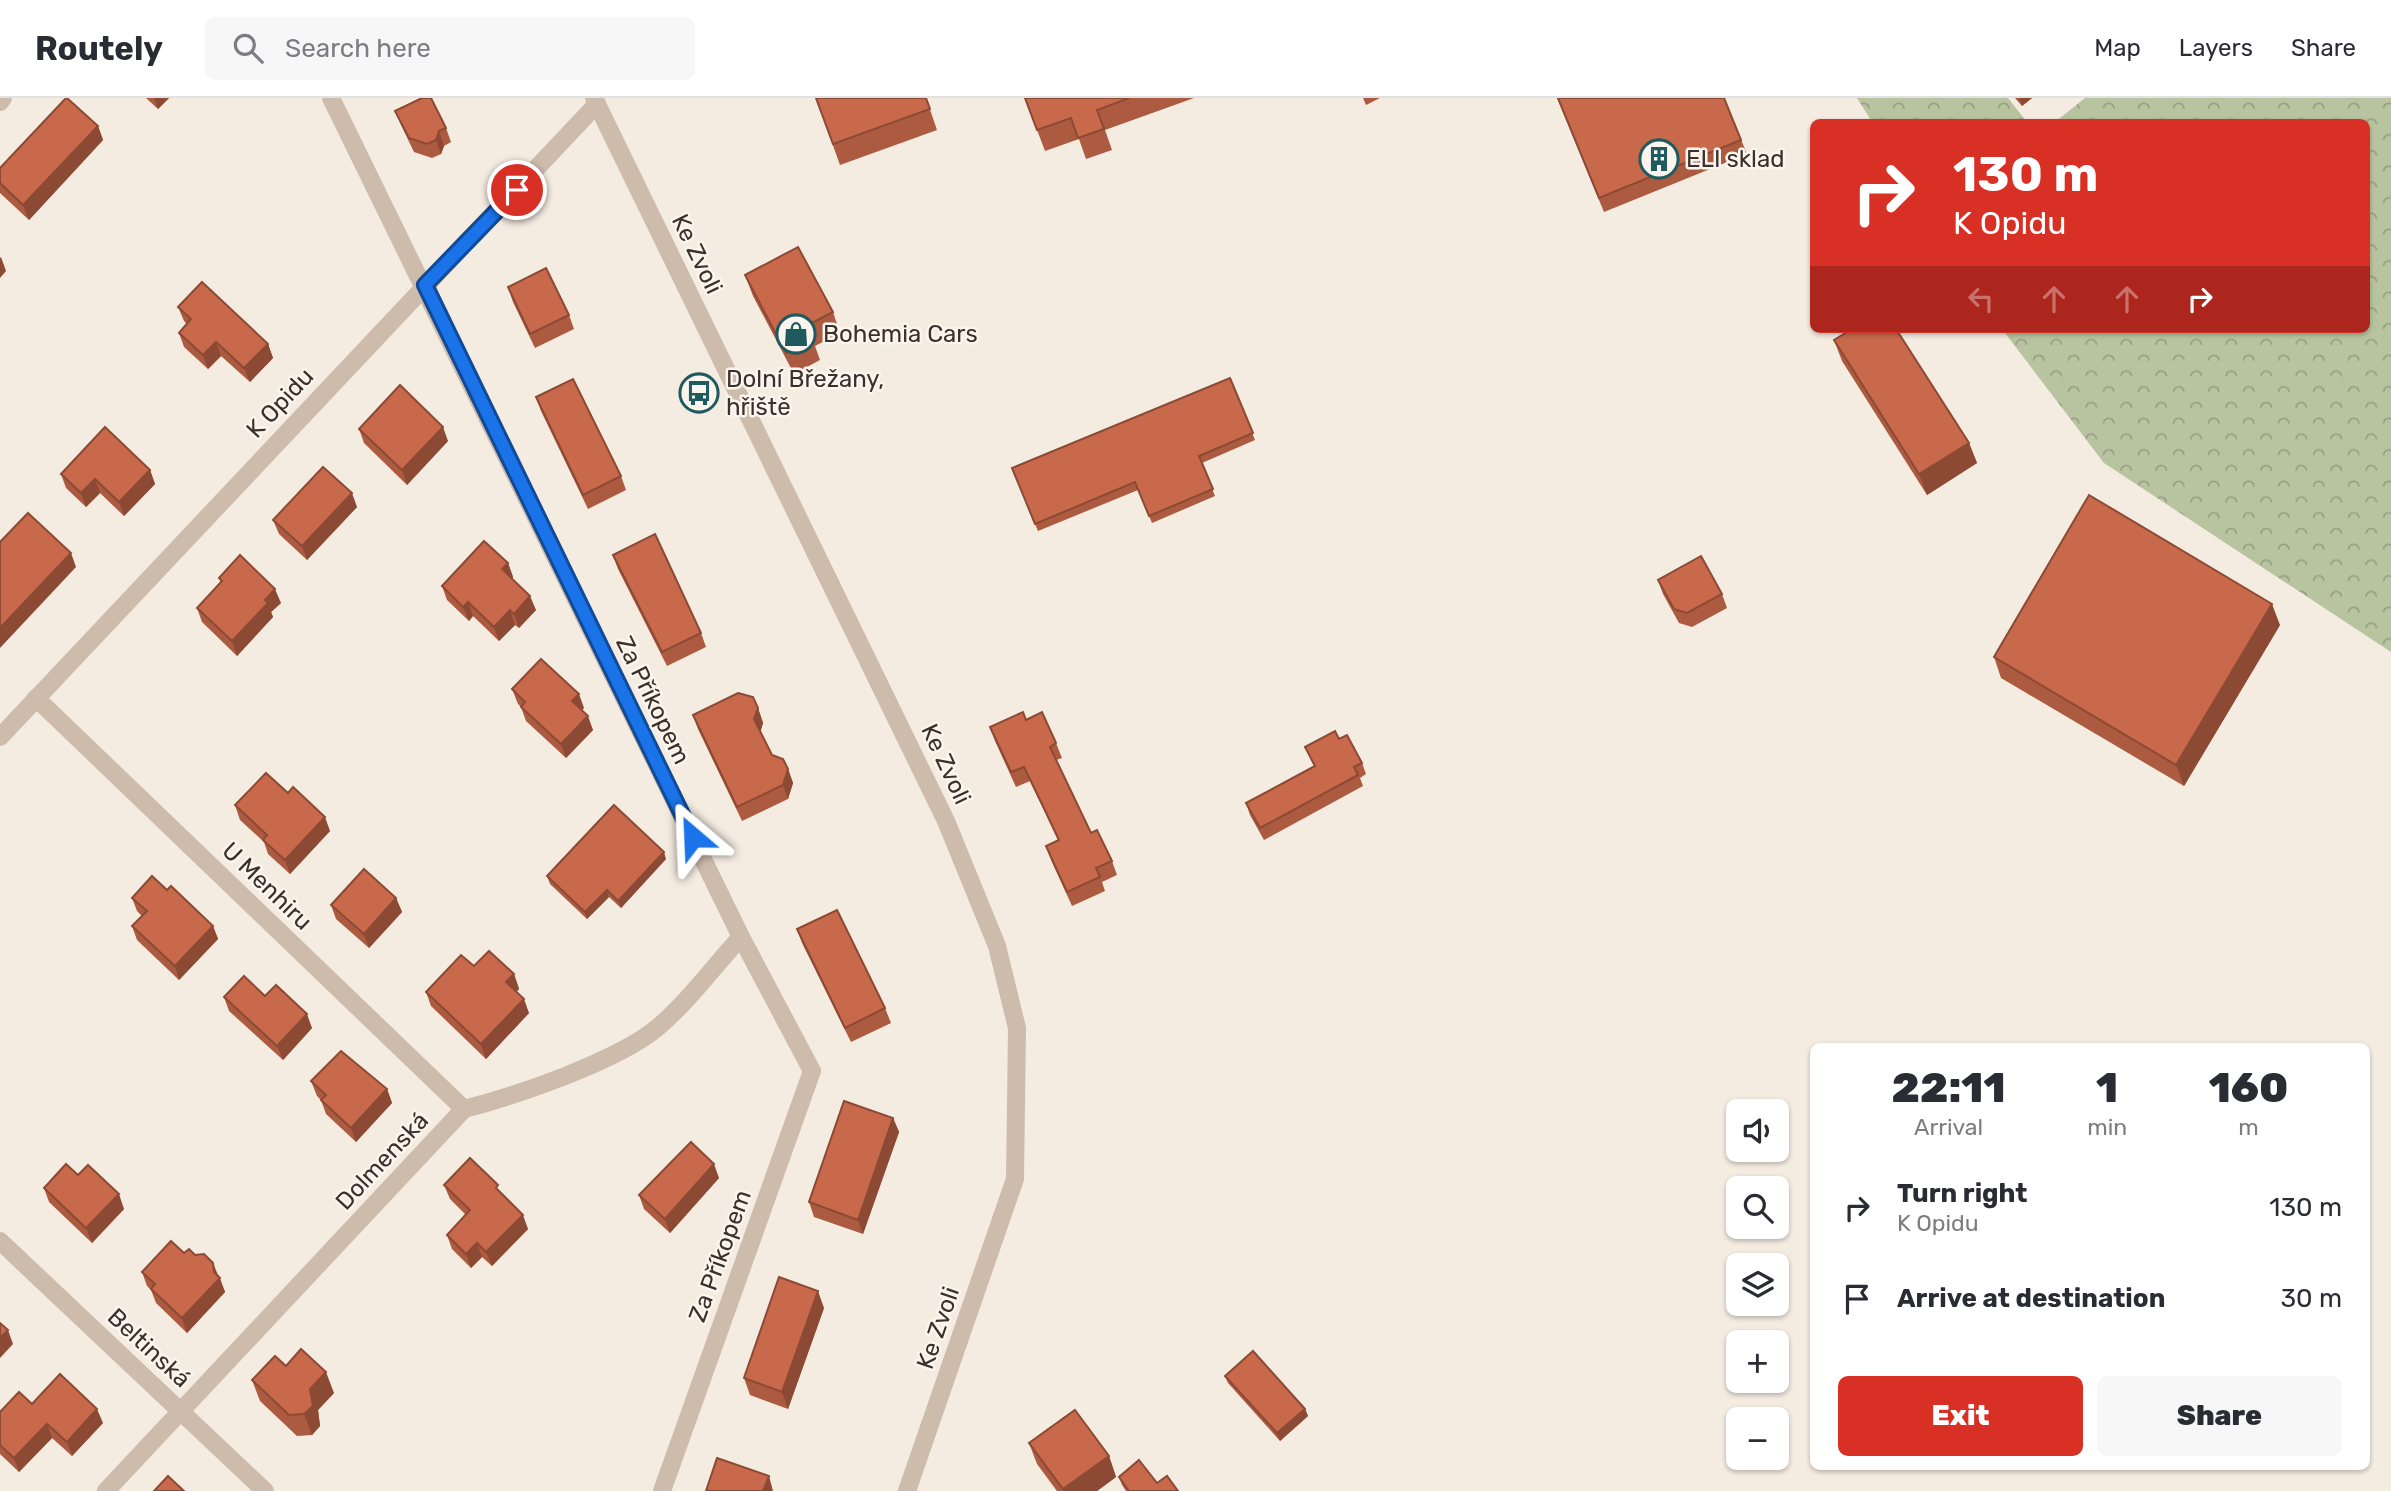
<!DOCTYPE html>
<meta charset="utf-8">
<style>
:root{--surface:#fff;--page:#f7f7f7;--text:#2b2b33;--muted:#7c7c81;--line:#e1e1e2;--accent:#d93025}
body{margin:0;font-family:Rubik,sans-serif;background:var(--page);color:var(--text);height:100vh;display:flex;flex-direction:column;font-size:26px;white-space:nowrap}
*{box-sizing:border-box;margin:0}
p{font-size:23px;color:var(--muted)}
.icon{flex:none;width:38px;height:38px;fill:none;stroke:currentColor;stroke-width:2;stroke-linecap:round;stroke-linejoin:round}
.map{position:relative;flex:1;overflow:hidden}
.sheet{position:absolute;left:1810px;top:945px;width:560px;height:427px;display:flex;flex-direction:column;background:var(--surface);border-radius:10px;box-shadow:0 2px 5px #0004}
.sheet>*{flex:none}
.guide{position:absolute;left:1810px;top:21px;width:560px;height:214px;border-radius:10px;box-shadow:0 2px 5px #0004;background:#d93025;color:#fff;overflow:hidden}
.controls{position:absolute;left:1726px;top:1001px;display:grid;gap:14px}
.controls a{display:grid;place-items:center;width:63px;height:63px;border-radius:10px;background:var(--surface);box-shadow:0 2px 5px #0004;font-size:35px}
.pin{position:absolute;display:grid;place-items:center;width:60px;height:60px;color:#fff;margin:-30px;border:4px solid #fff;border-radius:50%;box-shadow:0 2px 7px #0007}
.me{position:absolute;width:77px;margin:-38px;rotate:334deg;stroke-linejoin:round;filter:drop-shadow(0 0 5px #0008)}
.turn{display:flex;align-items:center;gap:24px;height:147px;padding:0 28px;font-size:32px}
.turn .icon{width:91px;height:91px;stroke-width:2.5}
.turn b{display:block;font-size:49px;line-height:60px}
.lanes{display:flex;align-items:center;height:66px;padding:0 28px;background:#0003;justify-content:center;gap:35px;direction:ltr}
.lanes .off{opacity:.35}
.eta{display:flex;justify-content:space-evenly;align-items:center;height:119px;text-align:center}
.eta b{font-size:42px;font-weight:800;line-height:49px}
.action{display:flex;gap:14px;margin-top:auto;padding:14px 28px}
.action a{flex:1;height:80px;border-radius:10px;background:var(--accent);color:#fff;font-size:28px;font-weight:800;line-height:80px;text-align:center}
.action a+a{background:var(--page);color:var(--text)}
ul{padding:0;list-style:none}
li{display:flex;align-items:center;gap:21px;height:91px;padding:0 28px}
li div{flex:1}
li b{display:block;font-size:26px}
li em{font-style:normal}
header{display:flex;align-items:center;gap:42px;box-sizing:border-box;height:98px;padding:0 35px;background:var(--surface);border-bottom:2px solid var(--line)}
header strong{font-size:33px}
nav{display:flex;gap:38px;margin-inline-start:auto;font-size:24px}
.search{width:490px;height:63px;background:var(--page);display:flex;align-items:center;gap:18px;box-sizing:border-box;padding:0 24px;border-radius:10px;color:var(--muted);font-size:26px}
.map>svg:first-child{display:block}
.forest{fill:url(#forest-crowns)}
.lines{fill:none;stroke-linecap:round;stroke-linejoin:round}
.minor{stroke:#cdbbac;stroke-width:18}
.tertiary{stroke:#cdbbac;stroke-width:18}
.wall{fill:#ac5a40}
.shaded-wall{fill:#8c4a34}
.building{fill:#c8694b;stroke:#8c4a34;stroke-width:2}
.route-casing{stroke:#114b97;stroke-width:18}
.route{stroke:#1a73e8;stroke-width:12}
.labels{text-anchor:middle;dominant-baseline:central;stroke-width:5;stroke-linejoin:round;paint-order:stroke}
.poi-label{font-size:24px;fill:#3b302b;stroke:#fbf5ee;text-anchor:start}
.street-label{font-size:24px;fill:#3b302b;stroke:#fbf5ee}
</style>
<header>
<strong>Routely</strong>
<div class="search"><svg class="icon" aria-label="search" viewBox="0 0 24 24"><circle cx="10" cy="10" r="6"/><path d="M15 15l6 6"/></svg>Search here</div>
<nav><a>Map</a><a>Layers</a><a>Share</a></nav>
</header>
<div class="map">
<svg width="2391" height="1393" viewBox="0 0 2391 1393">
<defs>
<pattern id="forest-crowns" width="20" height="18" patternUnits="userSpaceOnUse" patternTransform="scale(1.75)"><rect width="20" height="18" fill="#b8c4a0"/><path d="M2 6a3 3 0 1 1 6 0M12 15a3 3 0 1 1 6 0" fill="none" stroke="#97a083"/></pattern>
</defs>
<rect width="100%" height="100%" fill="#f4ebe1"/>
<g class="forest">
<polygon points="1857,0 2008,0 2027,24 1872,24"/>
<polygon points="2085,0 2391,0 2391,554 2104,365 2002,231 2366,231 2366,24 2055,24"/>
</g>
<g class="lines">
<g class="minor">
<polyline points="331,0 741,839 812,973 662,1393"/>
<polyline points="0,4 3,0"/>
<polyline points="36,600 464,1011"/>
<polyline points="0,639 597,6"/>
<polyline points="0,1143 265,1393"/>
<path d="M106 1393 464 1011C516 998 617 963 657 930 688 904 714 868 741 839"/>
</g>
<polyline class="tertiary" points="594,0 946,723 997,848 1017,930 1015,1081 907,1393"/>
</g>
<g class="wall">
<polygon points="146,0 169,0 158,11"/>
<polygon points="816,0 926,0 937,32 840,67"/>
<polygon points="1025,0 1194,0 1105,32 1112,52 1086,61 1079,41 1045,53"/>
<polygon points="1363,0 1380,0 1366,7"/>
<polygon points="1557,0 1724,0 1747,56 1604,114"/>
<polygon points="2015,0 2032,0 2022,8"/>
<polygon points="395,13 446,30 451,44 444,48 441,56 432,60 414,54 401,27"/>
<polygon points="98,28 103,42 29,122 0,95 0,70"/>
<polygon points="745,177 833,214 840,235 815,248 820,262 794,276 753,198"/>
<polygon points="508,189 569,217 574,231 535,250 513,204"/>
<polygon points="178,209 268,246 273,260 250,284 221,258 208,271 184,249 179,235 187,226 184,223"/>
<polygon points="1834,242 1969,345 1977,365 1927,397 1842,263"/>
<polygon points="1230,280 1255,342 1202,365 1215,398 1152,425 1138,392 1038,433 1012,370"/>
<polygon points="536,299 621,378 626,392 588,411 541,313"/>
<polygon points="359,331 448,343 407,387 364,345"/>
<polygon points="150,372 155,386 124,418 100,395 86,409 66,390 61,376"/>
<polygon points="357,409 307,462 279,436 273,422"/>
<polygon points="613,457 701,535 706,549 667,568 618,471"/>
<polygon points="508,465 513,479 512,480 536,512 519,530 515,527 499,543 473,518 469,523 447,502 442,488"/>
<polygon points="219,480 281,505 271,514 273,519 237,558 202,524 197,510 221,485"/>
<polygon points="1658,482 1722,496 1727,510 1692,529 1679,525 1663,496"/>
<polygon points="2280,527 2184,688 2001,580 1994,559"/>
<polygon points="512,591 584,610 582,612 593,632 566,660 526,623 521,609 518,606"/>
<polygon points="758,610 763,625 760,633 772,657 788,671 793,685 788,701 742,723 698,631 693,617"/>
<polygon points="1026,622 1056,645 1062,660 1056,662 1091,735 1112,763 1117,777 1102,784 1105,793 1072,808 1051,762 1046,748 1058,742 1030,683 1016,689 995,643 990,629"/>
<polygon points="1339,641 1362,665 1366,676 1360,680 1363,688 1264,742 1250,717 1246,705 1314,668 1305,649"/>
<polygon points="235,707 330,733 290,776 268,756 264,744 240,722"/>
<polygon points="666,761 621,810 609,799 587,821 550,786 547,778"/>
<polygon points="167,792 213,828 218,841 179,882 137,842 132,828 142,818 137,813 132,800"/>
<polygon points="396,800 402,814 369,850 336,821 331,807"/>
<polygon points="797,831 885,910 891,925 851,944 802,845"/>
<polygon points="474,868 514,876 519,891 516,894 529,915 486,961 431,908 426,894"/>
<polygon points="265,898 312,930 283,962 229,913 224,899"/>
<polygon points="311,983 387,991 392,1005 356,1044 326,1016 321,1002 317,998"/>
<polygon points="893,1020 899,1034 863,1136 814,1119 809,1104"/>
<polygon points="719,1080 670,1135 644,1111 639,1097"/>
<polygon points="444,1087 501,1096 528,1131 492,1168 482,1159 471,1170 452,1151 447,1137 466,1117 450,1101"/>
<polygon points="44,1090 124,1111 92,1145 49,1104"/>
<polygon points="142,1174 218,1178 220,1180 225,1194 187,1235 156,1205 151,1192 147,1188"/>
<polygon points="824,1210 788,1311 750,1297 744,1280"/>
<polygon points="286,1268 334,1295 318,1312 320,1328 312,1337 297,1338 260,1303 252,1282"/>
<polygon points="1225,1278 1305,1311 1308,1318 1280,1343 1228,1285"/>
<polygon points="32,1306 103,1325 72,1358 52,1340 19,1374 0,1356 0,1314"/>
<polygon points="1029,1345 1109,1358 1116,1379 1097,1393 1057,1393 1037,1366"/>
<polygon points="1119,1379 1157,1385 1178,1393 1126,1393 1122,1387"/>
</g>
<g class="shaded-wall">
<polygon points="154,0 169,0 158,11"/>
<polygon points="2019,0 2032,0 2022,8"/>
<polygon points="98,28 103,42 29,122 23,107"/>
<polygon points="439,33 444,48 441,56 436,42"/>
<polygon points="1,159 6,173 0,180 0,160"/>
<polygon points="216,244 221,258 208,271 203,257"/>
<polygon points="268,246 273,260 250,284 244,270"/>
<polygon points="443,329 448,343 407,387 402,372"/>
<polygon points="1969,345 1977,365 1927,397 1919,376"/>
<polygon points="150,372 155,386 124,418 119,404"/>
<polygon points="95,381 100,395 86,409 81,395"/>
<polygon points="352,395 357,409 307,462 302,448"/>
<polygon points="71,455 76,469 0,550 0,530"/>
<polygon points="508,465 513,479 508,486 502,471"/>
<polygon points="275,491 281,505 271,514 273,519 237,558 232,543 265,502"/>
<polygon points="530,498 536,512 519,530 514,516"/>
<polygon points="468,504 473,518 469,523 463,509"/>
<polygon points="2272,506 2280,527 2184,688 2176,667"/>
<polygon points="510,512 515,527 499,543 494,529"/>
<polygon points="579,596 584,610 577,617 572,603"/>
<polygon points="758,610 763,625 760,636 754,621"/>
<polygon points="588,618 593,632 566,660 561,646"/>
<polygon points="788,671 793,685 788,701 783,687"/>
<polygon points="325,719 330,733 290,776 285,762"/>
<polygon points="664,754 666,761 621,810 618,803"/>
<polygon points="607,792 609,799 587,821 585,814"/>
<polygon points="396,800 402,814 369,850 364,836"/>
<polygon points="213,828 218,841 179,882 175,868"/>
<polygon points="514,876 519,891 511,899 506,884"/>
<polygon points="524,901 529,915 486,961 481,946"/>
<polygon points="307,916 312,930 283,962 277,948"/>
<polygon points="387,991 392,1005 356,1044 351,1030"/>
<polygon points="893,1020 899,1034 863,1136 858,1122"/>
<polygon points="714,1066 719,1080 670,1135 665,1121"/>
<polygon points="119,1096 124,1111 92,1145 86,1130"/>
<polygon points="523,1117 528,1131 492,1168 486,1154"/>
<polygon points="477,1145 482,1159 471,1170 466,1156"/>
<polygon points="213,1165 225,1194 187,1235 182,1220 214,1174"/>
<polygon points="818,1193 824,1210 788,1311 782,1294"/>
<polygon points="8,1232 13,1246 0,1260 0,1240"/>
<polygon points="326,1274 334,1295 318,1312 320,1328 312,1337 304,1316 310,1291"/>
<polygon points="97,1311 103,1325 72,1358 67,1344"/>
<polygon points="1305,1311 1308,1318 1280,1343 1277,1335"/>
<polygon points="47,1326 52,1340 19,1374 14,1360"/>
<polygon points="1109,1358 1116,1379 1097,1393 1064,1393 1063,1391"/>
<polygon points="769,1378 773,1393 763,1393"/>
</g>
<g class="building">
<polygon points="66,0 67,0 98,28 23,107 0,85 0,70"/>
<polygon points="422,0 431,0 446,30 439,33 436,42 427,46 409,40 395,13"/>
<polygon points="816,0 926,0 930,11 833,46"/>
<polygon points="1025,0 1129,0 1097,12 1104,31 1078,40 1071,20 1037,32"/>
<polygon points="1558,0 1724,0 1741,42 1599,100"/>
<polygon points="798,149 833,214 806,228 813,241 786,255 745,177"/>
<polygon points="546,170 569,217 530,236 508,189"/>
<polygon points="202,184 268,246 244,270 216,244 203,257 179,235 191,221 178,209"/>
<polygon points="1852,231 1896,231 1969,345 1919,376 1834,242"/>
<polygon points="1230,280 1253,335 1199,358 1213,391 1149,418 1135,384 1035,426 1012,370"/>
<polygon points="573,281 621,378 583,397 536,299"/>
<polygon points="400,287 443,329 402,372 359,331"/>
<polygon points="105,329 150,372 119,404 95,381 81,395 61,376"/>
<polygon points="323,369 352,395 302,448 273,422"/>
<polygon points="2089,397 2272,506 2176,667 1994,559"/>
<polygon points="28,415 71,455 0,530 0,444"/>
<polygon points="655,436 701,535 662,554 613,457"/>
<polygon points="484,443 508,465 502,471 530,498 514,516 510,512 494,529 468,504 463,509 442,488"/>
<polygon points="240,457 275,491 265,502 268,505 232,543 197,510 222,483 219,480"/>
<polygon points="1701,458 1722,496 1687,515 1674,511 1658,482"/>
<polygon points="541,561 579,596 572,603 588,618 561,646 521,609 525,604 512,591"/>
<polygon points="738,595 753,599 758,610 754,621 772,657 783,661 788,671 783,687 737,709 693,617"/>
<polygon points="1023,614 1026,622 1042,614 1056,645 1050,649 1091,735 1097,732 1112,763 1096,770 1100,779 1067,794 1046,748 1059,742 1042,706 1024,669 1011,674 990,629"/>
<polygon points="1335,633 1339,641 1347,637 1362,665 1354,669 1358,677 1260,730 1246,705 1315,668 1305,649"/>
<polygon points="266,675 288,695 293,689 325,719 285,762 263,742 267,737 235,707"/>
<polygon points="614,707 664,754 618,803 607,792 585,814 547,778"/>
<polygon points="364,771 396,800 364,836 331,807"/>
<polygon points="152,778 167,792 171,788 213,828 175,868 132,828 147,813 132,800"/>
<polygon points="837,812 885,910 845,930 797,831"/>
<polygon points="489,853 514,876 506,884 524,901 481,946 426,894 461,857 474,868"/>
<polygon points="244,878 265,898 276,887 307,916 277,948 224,899"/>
<polygon points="341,953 387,991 351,1030 321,1002 326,997 311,983"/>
<polygon points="844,1003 893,1020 858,1122 809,1104"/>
<polygon points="691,1044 714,1066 665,1121 639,1097"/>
<polygon points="470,1060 498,1087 496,1090 523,1117 486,1154 477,1145 466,1156 447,1137 470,1112 444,1087"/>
<polygon points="66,1066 78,1077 88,1067 119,1096 86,1130 44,1090"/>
<polygon points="171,1143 184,1155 189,1151 195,1157 204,1156 213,1165 214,1174 220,1180 182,1220 151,1191 155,1186 142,1174"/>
<polygon points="779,1179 818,1193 782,1294 744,1280"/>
<polygon points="0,1225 8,1232 0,1240"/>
<polygon points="301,1251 326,1274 310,1291 313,1308 304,1316 289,1317 252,1282 275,1258 286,1268"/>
<polygon points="1253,1253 1305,1311 1277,1335 1225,1278"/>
<polygon points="60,1276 97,1311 67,1344 47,1326 14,1360 0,1347 0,1314 19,1294 32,1306"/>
<polygon points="1075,1312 1109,1358 1063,1391 1029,1345"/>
<polygon points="717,1360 769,1378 763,1393 706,1393"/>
<polygon points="1139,1362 1157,1385 1167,1378 1178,1393 1129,1393 1119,1379"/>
<polygon points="168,1378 184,1393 154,1393"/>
</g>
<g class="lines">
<g class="route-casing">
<polyline id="route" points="517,92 425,187 693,739"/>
</g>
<use href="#route" class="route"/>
</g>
<defs>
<g id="building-ring" transform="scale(2.0125)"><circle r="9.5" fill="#fbf5ee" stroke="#1f5a5e" stroke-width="1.5"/><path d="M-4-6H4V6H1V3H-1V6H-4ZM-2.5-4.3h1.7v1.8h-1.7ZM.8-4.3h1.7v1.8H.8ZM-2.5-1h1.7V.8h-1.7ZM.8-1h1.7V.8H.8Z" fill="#1f5a5e"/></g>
<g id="shop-ring" transform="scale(2.0125)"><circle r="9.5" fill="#fbf5ee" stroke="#1f5a5e" stroke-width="1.5"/><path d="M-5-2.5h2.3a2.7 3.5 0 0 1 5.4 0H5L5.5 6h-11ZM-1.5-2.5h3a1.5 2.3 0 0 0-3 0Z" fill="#1f5a5e"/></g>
<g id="bus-ring" transform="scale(2.0125)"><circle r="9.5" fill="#fbf5ee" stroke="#1f5a5e" stroke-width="1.5"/><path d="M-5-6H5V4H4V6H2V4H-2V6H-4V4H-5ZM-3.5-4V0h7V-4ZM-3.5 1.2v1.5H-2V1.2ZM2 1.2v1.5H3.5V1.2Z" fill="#1f5a5e"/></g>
</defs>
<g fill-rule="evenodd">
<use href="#building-ring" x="1659" y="61"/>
<use href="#shop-ring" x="796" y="236"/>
<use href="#bus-ring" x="699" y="295"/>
</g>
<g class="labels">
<g class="poi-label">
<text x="1686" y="61">ELI sklad</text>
<text x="823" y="236">Bohemia Cars</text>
<text x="726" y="281">Dolní Břežany,<tspan x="726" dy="28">hřiště</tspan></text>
</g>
<g class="street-label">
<text transform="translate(697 156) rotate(64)">Ke Zvoli</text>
<text transform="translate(280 305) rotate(-47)">K Opidu</text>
<text transform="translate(653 602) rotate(64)">Za Příkopem</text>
<text transform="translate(946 666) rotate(65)">Ke Zvoli</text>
<text transform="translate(267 788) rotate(44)">U Menhiru</text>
<text transform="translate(382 1063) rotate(-47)">Dolmenská</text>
<text transform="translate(720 1158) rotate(-70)">Za Příkopem</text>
<text transform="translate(938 1230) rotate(-71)">Ke Zvoli</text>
<text transform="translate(149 1250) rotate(43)">Beltinská</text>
</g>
</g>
</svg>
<div class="controls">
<a><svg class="icon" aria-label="sound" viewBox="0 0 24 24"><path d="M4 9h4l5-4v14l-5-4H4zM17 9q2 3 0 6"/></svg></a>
<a><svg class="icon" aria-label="search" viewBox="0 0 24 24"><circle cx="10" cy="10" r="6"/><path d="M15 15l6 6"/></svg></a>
<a><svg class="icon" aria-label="layers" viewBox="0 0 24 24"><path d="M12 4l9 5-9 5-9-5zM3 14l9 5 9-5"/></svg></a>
<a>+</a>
<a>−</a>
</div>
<div class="pin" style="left:517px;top:92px;background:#d93025"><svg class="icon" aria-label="arrive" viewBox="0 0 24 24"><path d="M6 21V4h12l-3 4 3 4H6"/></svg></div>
<svg class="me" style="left:693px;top:739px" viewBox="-20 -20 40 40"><path d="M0-17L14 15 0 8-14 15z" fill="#1a73e8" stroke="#fff" stroke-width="4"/></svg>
<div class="guide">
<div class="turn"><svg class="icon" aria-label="right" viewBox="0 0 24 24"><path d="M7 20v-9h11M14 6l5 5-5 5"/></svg><div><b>130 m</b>K Opidu</div></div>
<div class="lanes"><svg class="icon off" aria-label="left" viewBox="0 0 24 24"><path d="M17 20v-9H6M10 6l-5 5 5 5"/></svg><svg class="icon off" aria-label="ahead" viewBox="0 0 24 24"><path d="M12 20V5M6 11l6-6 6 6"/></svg><svg class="icon off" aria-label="ahead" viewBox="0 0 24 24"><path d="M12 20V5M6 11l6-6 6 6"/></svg><svg class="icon" aria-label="right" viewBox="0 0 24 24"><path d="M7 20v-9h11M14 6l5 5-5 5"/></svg></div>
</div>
<section class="sheet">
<div class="eta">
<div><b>22:11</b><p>Arrival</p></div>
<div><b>1</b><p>min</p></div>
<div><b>160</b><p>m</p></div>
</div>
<ul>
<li><svg class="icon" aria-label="right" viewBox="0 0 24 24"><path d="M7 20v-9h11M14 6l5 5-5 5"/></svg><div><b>Turn right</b><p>K Opidu</p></div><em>130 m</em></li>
<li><svg class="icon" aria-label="arrive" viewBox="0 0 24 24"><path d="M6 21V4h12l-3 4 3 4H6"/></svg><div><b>Arrive at destination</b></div><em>30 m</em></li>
</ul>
<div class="action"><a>Exit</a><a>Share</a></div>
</section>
</div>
